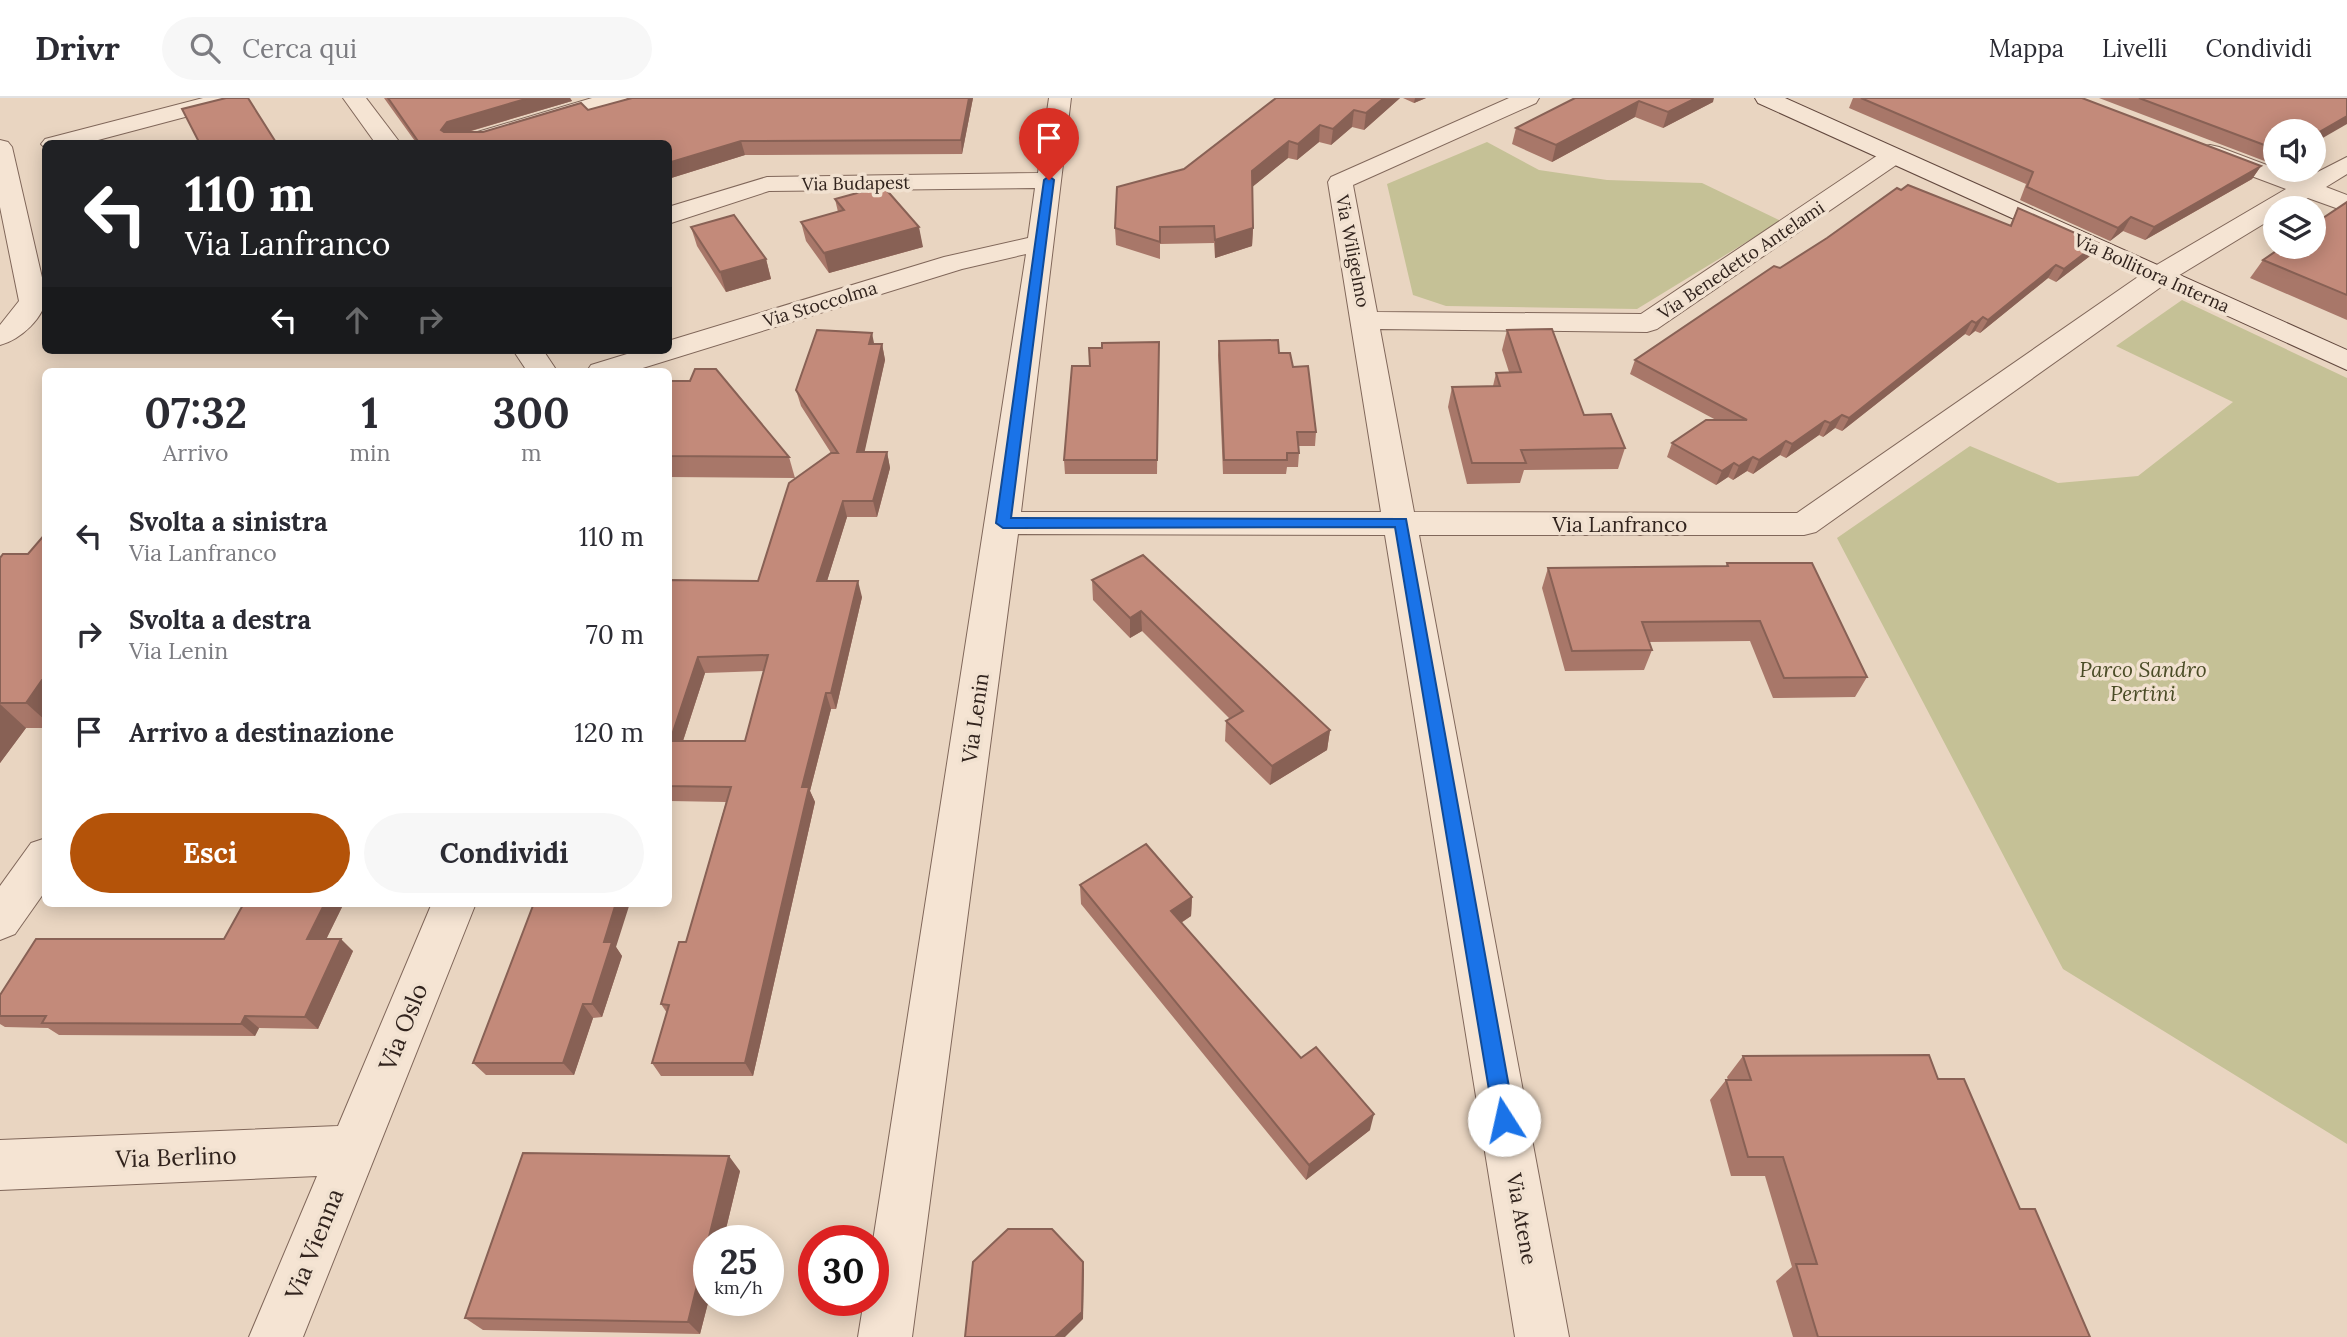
<!DOCTYPE html>
<html lang="it">
<style>
:root{--surface:#fff;--page:#f7f7f7;--text:#2b2b33;--muted:#7c7c81;--line:#e1e1e2;--accent:#b45309}
body{margin:0;font-family:Lora,serif;background:var(--page);color:var(--text);height:100vh;display:flex;flex-direction:column;font-size:26px;white-space:nowrap}
*{box-sizing:border-box;margin:0}
p{font-size:23px;color:var(--muted)}
.icon{flex:none;width:38px;height:38px;fill:none;stroke:currentColor;stroke-width:2;stroke-linecap:round;stroke-linejoin:round}
.map{position:relative;flex:1;overflow:hidden}
.panel{position:absolute;left:42px;top:270px;width:630px;height:539px;display:flex;flex-direction:column;background:var(--surface);border-radius:10px;box-shadow:0 4px 18px #0003}
.panel>*{flex:none}
.guide{position:absolute;left:42px;top:42px;width:630px;height:214px;border-radius:10px;box-shadow:0 4px 18px #0003;background:#202124;color:#fff;overflow:hidden}
.controls{position:absolute;left:2263px;top:21px;display:grid;gap:14px}
.controls a{display:grid;place-items:center;width:63px;height:63px;border-radius:50%;background:var(--surface);box-shadow:0 4px 18px #0003;font-size:35px}
.speed{position:absolute;left:693px;top:1127px;display:flex;gap:14px;font-size:35px;font-weight:700;text-align:center}
.speed>*{display:grid;place-content:center;width:91px;height:91px;border-radius:50%;background:var(--surface);box-shadow:0 4px 18px #0003;line-height:1}
.speed small{font-size:18px;font-weight:400}
.speed .limit{border:10px solid #d22;background:#fff;color:#111}
.pin{position:absolute;display:grid;place-items:center;width:60px;height:60px;color:#fff;margin:-72px -30px;border-radius:50% 50% 50% 0;rotate:-45deg;box-shadow:0 0 7px #0007}
.pin .icon{rotate:45deg}
.me{position:absolute;width:77px;margin:-38px;rotate:350deg;stroke-linejoin:round;filter:drop-shadow(0 0 5px #0008)}
.turn{display:flex;align-items:center;gap:24px;height:147px;padding:0 28px;font-size:32px}
.turn .icon{width:91px;height:91px;stroke-width:2.5}
.turn b{display:block;font-size:49px;line-height:60px}
.lanes{display:flex;align-items:center;height:66px;padding:0 28px;background:#0003;justify-content:center;gap:35px;direction:ltr}
.lanes .off{opacity:.35}
.eta{display:flex;justify-content:space-evenly;align-items:center;height:119px;text-align:center}
.eta b{font-size:42px;font-weight:800;line-height:49px}
.action{display:flex;gap:14px;margin-top:auto;padding:14px 28px}
.action a{flex:1;height:80px;border-radius:42px;background:var(--accent);color:#fff;font-size:28px;font-weight:800;line-height:80px;text-align:center}
.action a+a{background:var(--page);color:var(--text)}
ul{padding:0;list-style:none}
li{display:flex;align-items:center;gap:21px;height:98px;padding:0 28px}
li div{flex:1}
li b{display:block;font-size:26px}
li em{font-style:normal}
header{display:flex;align-items:center;gap:42px;box-sizing:border-box;height:98px;padding:0 35px;background:var(--surface);border-bottom:2px solid var(--line)}
header strong{font-size:33px}
nav{display:flex;gap:38px;margin-inline-start:auto;font-size:24px}
.search{width:490px;height:63px;background:var(--page);display:flex;align-items:center;gap:18px;box-sizing:border-box;padding:0 24px;border-radius:38px;color:var(--muted);font-size:26px}
.map>svg:first-child{display:block}
.green{fill:#c5c196}
.lines{fill:none;stroke-linecap:round;stroke-linejoin:round}
.street-casing{stroke:#80675a;stroke-width:2}
.secondary-casing{stroke:#62483e;stroke-width:2}
.street{fill:#f5e4d3;fill-rule:evenodd}
.secondary{fill:#f5e4d3;fill-rule:evenodd}
.wall{fill:#a87769;fill-rule:evenodd}
.shaded-wall{fill:#886155}
.building{fill:#c38a7a;stroke:#886155;stroke-width:2;fill-rule:evenodd}
.route{fill:#1a73e8;stroke:#114b97;stroke-width:2}
.labels{text-anchor:middle;dominant-baseline:central;stroke-width:7;stroke-linejoin:round;paint-order:stroke}
.far-street-label{font-size:18px;fill:#31231d;stroke:#f1e1d0}
.street-label{font-size:21px;fill:#31231d;stroke:#f1e1d0}
.park-label{font-size:21px;font-style:italic;fill:#4a4c26;stroke:#f1e1d0}
.near-street-label{font-size:24px;fill:#31231d;stroke:#f1e1d0}
</style>
<header>
<strong>Drivr</strong>
<div class="search"><svg class="icon" aria-label="search" viewBox="0 0 24 24"><circle cx="10" cy="10" r="6"/><path d="M15 15l6 6"/></svg>Cerca qui</div>
<nav><a>Mappa</a><a>Livelli</a><a>Condividi</a></nav>
</header>
<div class="map">
<svg width="2347" height="1239" viewBox="0 0 2347 1239">
<rect width="100%" height="100%" fill="#e9d5c1"/>
<g class="green">
<polygon points="1487,44 1539,72 1607,82 1702,85 1781,123 1637,211 1446,208 1413,197 1387,86"/>
<polygon points="2182,202 2347,280 2347,1046 2063,871 1837,440 1970,348 2058,385 2138,378 2233,304 2116,248"/>
</g>
<g class="lines">
<g class="street-casing">
<g id="street">
<polygon points="203,0 241,0 238,5 83,46 46,46 46,51 41,46 45,41"/>
<polygon points="343,0 366,0 401,46 376,46"/>
<polygon points="592,0 627,0 624,5 489,46 450,46 454,41"/>
<polygon points="1049,0 1071,0 1021,414 1381,414 1328,84 1331,79 1509,0 1539,0 1536,5 1353,87 1377,214 1641,216 1884,53 1893,51 1902,53 1905,58 1902,63 1657,231 1647,234 1380,231 1414,414 1797,415 2148,172 2286,91 2201,59 2198,54 2201,49 2210,47 2219,49 2304,81 2347,59 2347,76 2326,89 2347,97 2347,114 2308,100 2290,110 2275,110 2275,119 2168,184 1816,434 1804,437 1419,437 1569,1239 1515,1239 1385,437 1018,436 912,1239 858,1239 864,1202 873,1202 873,1143 1026,156 962,171 633,273 587,273 591,267 640,252 668,252 668,243 944,159 1028,140 1035,90 769,93 668,126 668,109 767,79 1038,75"/>
<path d="M0 42 8 44 12 49 46 197C46 219 20 242 0 247V227L19 203 0 109Z"/>
<polygon points="513,252 543,252 557,273 527,273"/>
<polygon points="46,740 46,792 15,836 0,842 0,788 31,745"/>
<polygon points="432,805 476,805 303,1239 249,1239 317,1078 0,1092 0,1042 338,1028"/>
</g>
</g>
<g class="secondary-casing">
<polygon id="secondary" points="1755,0 1785,0 2347,252 2347,272 1758,5"/>
</g>
<use href="#street" class="street"/>
<use href="#secondary" class="secondary"/>
</g>
<g class="wall">
<polygon points="384,0 570,0 572,3 468,34 483,34 588,12 973,0 962,56 745,57 668,81 668,46 417,46"/>
<polygon points="1276,0 1400,0 1364,32 1352,29 1331,47 1319,44 1297,62 1288,60 1252,89 1253,130 1252,148 1215,160 1214,145 1160,146 1160,161 1116,147 1115,130 1184,71"/>
<polygon points="1403,0 1426,0 1414,5"/>
<polygon points="1575,0 1713,4 1663,30 1635,19 1552,64 1512,46 1516,30"/>
<polygon points="1853,0 2082,0 2261,68 2252,81 2145,142 2123,133 2110,143 2020,102 2026,86 1849,10"/>
<polygon points="2099,0 2347,0 2275,33 2275,67"/>
<polygon points="835,101 923,149 829,175 806,143 801,124 838,114"/>
<polygon points="2347,104 2347,222 2250,180 2263,162"/>
<polygon points="2018,110 2090,158 2056,184 2048,180 1980,235 1975,233 1969,238 1965,236 1842,333 1835,330 1823,339 1819,337 1786,360 1780,357 1753,376 1747,373 1733,382 1728,379 1716,387 1667,359 1672,345 1716,322 1630,276 1635,262 1780,170 2010,127"/>
<polygon points="691,129 766,161 771,181 726,194 697,148"/>
<polygon points="1507,232 1584,317 1625,350 1618,371 1524,372 1520,385 1467,386 1448,309 1452,289 1493,288 1496,275 1509,274 1502,252"/>
<polygon points="1219,243 1279,255 1293,269 1316,334 1315,348 1298,348 1299,355 1298,369 1287,369 1286,376 1223,376 1218,257"/>
<polygon points="1159,244 1157,376 1065,376 1064,362 1090,268 1102,250"/>
<path d="M875 246H882L885 262 864 354H887L890 370 877 419H847L827 483 862 499 836 611H831L810 693 815 704 753 978H661L652 965 667 915 661 906 686 844 726 704 670 703 668 708V482L758 483 831 355 801 308 796 292ZM764 573 745 643H683L705 575Z"/>
<polygon points="669,283 789,359 795,380 668,379"/>
<polygon points="46,435 46,630 26,630 0,665 0,460 28,456"/>
<polygon points="1727,465 1867,579 1855,599 1773,600 1750,543 1649,544 1652,552 1644,572 1565,573 1542,490 1548,470 1726,468"/>
<polygon points="1092,482 1330,632 1327,652 1270,687 1225,643 1226,623 1230,621 1142,533 1130,540 1093,502"/>
<polygon points="1080,787 1192,799 1191,818 1181,825 1301,960 1370,1032 1306,1082 1081,806"/>
<polygon points="344,805 326,841 353,853 318,931 259,930 255,938 59,937 48,930 5,929 0,926 0,897 224,841"/>
<polygon points="616,849 622,858 602,919 593,920 574,977 486,977 473,965"/>
<polygon points="1743,958 1938,981 2020,1111 2090,1239 1793,1239 1776,1183 1792,1169 1765,1078 1731,1078 1710,1002 1726,982 1728,982 1727,979"/>
<polygon points="740,1073 723,1143 709,1143 709,1201 700,1236 483,1232 465,1220"/>
</g>
<g class="shaded-wall">
<polygon points="529,0 570,0 572,3 453,38 448,46 441,32 447,24"/>
<polygon points="969,0 973,0 962,56 961,42"/>
<polygon points="1384,0 1400,0 1364,32 1366,15"/>
<polygon points="1415,0 1426,0 1414,5"/>
<polygon points="1696,0 1714,0 1713,4 1663,30 1668,14"/>
<polygon points="1639,3 1635,19 1552,64 1556,47"/>
<polygon points="1354,12 1352,29 1331,47 1333,31"/>
<polygon points="2347,18 2347,26 2314,45 2314,37"/>
<polygon points="1320,27 1319,44 1297,62 1298,46"/>
<polygon points="741,43 745,57 668,81 668,65"/>
<polygon points="1289,43 1288,60 1251,90 1252,73"/>
<polygon points="2261,68 2252,81 2145,142 2154,129"/>
<polygon points="2131,119 2123,133 2110,143 2118,130"/>
<polygon points="919,129 923,149 829,175 824,155"/>
<polygon points="1253,130 1252,148 1215,160 1215,142"/>
<polygon points="2098,145 2090,158 2056,184 2064,171"/>
<polygon points="766,161 771,181 726,194 720,174"/>
<polygon points="2056,167 2048,180 1980,235 1988,222"/>
<polygon points="1983,219 1975,233 1969,238 1976,225"/>
<polygon points="1972,223 1965,236 1842,333 1849,320"/>
<polygon points="872,235 875,250 869,246"/>
<polygon points="882,246 885,262 861,370 857,354"/>
<polygon points="1842,317 1835,330 1823,339 1830,325"/>
<polygon points="1825,323 1819,337 1786,360 1792,346"/>
<polygon points="1786,343 1780,357 1753,376 1759,362"/>
<polygon points="887,354 890,370 877,419 873,403"/>
<polygon points="1753,359 1747,373 1733,382 1739,368"/>
<polygon points="1734,365 1728,379 1716,387 1722,373"/>
<polygon points="843,403 847,419 822,499 817,483"/>
<polygon points="858,483 862,499 836,611 831,595"/>
<polygon points="1141,513 1142,533 1130,540 1130,520"/>
<polygon points="698,559 705,575 678,658 670,643"/>
<polygon points="42,582 46,585 46,623 26,605"/>
<polygon points="826,595 831,611 810,693 815,704 753,978 745,965 802,689"/>
<polygon points="0,606 26,630 0,665"/>
<polygon points="1330,632 1327,652 1270,687 1272,668"/>
<polygon points="1192,799 1191,818 1171,831 1171,813"/>
<polygon points="325,805 344,805 320,854 307,841"/>
<polygon points="616,805 630,805 616,849 622,858 602,919 592,906 604,844"/>
<polygon points="341,841 353,853 318,931 305,919"/>
<polygon points="583,906 593,920 574,977 563,965"/>
<polygon points="245,918 259,930 255,938 241,926"/>
<polygon points="1374,1016 1370,1032 1306,1082 1309,1067"/>
<polygon points="729,1058 740,1073 723,1143 709,1143 709,1201 700,1236 688,1224"/>
<polygon points="1083,1164 1084,1172 1083,1221 1065,1239 1055,1239"/>
</g>
<g class="building">
<polygon points="226,0 248,0 277,46 200,46 182,11"/>
<polygon points="388,0 529,0 447,24 441,32 444,34 483,34 581,5 588,12 632,0 969,0 961,42 741,43 668,65 668,46 420,46"/>
<polygon points="1276,0 1384,0 1366,15 1354,12 1333,31 1320,27 1298,46 1289,43 1252,73 1253,130 1215,142 1214,128 1160,129 1160,144 1115,130 1117,89 1184,71"/>
<polygon points="1575,0 1696,0 1668,14 1639,3 1556,47 1516,30"/>
<polygon points="1861,0 2082,0 2261,68 2154,129 2131,119 2118,130 2027,89 2033,74"/>
<polygon points="2139,0 2347,0 2347,18 2314,37 2314,33 2275,33 2275,51"/>
<polygon points="1908,87 2011,128 2018,110 2098,145 2064,171 2056,167 1988,222 1983,219 1976,225 1972,223 1849,320 1842,317 1830,325 1825,323 1792,346 1786,343 1759,362 1753,359 1739,368 1734,365 1722,373 1672,345 1706,322 1747,322 1635,262 1774,168 1780,170 1827,140 1897,90 1901,92"/>
<polygon points="883,88 919,129 824,155 801,124 844,112 835,101"/>
<polygon points="2347,104 2347,197 2263,162 2282,149 2314,149 2314,126"/>
<polygon points="734,117 766,161 720,174 691,129"/>
<polygon points="1552,231 1584,317 1611,316 1625,350 1521,352 1526,365 1472,365 1452,289 1500,288 1496,275 1521,274 1507,232"/>
<path d="M817 232 872 235 869 246H882L857 354H887L873 403H843L817 483H858L831 595H826L802 689H809L745 965H652L669 907 661 906 679 844H686L731 689 668 688V482L758 483 789 385 831 355H838L796 292ZM768 557 745 643H670L698 559Z"/>
<polygon points="1278,242 1279,255 1290,255 1293,269 1308,268 1316,334 1297,334 1299,355 1287,355 1287,362 1224,362 1219,243"/>
<polygon points="1159,244 1157,362 1064,362 1072,268 1090,268 1089,250 1102,250 1102,245"/>
<polygon points="695,271 716,271 789,359 668,358 668,283 690,283"/>
<polygon points="46,435 46,582 42,582 26,605 0,605 0,460 3,456 28,456"/>
<polygon points="1143,457 1330,632 1272,668 1226,623 1243,613 1141,513 1130,520 1092,482"/>
<polygon points="1727,465 1812,465 1867,579 1784,580 1760,523 1642,524 1652,552 1572,553 1548,470 1728,468"/>
<polygon points="1146,746 1192,799 1171,813 1301,960 1316,949 1374,1016 1309,1067 1080,787"/>
<polygon points="244,805 325,805 307,841 341,841 305,919 245,918 241,926 42,925 46,918 0,918 0,897 36,841 224,841"/>
<polygon points="534,805 616,805 604,844 612,844 592,906 583,906 563,965 473,965"/>
<polygon points="1929,957 1938,981 1964,981 2020,1111 2035,1111 2090,1239 1818,1239 1796,1166 1817,1166 1783,1059 1748,1059 1726,982 1751,982 1743,958"/>
<polygon points="523,1055 729,1058 688,1224 465,1220"/>
<polygon points="1008,1131 1052,1131 1083,1164 1082,1214 1055,1239 965,1239 973,1164"/>
</g>
<polygon class="route" points="1049,78 1054,82 1011,420 1406,421 1515,1022 1512,1029 1504,1032 1497,1029 1494,1022 1395,429 1003,430 996,425 1044,82"/>
<g class="labels">
<g class="far-street-label">
<text transform="translate(856 85) rotate(-1)">Via Budapest</text>
<text transform="translate(1353 153) rotate(79)">Via Wiligelmo</text>
<text transform="translate(1741 162) rotate(-34)">Via Benedetto Antelami</text>
<text transform="translate(2152 175) rotate(24)">Via Bollitora Interna</text>
<text transform="translate(820 206) rotate(-17)">Via Stoccolma</text>
</g>
<g class="street-label">
<text x="1620" y="426">Via Lanfranco</text>
<text transform="translate(975 620) rotate(-82)">Via Lenin</text>
<text transform="translate(1522 1121) rotate(80)">Via Atene</text>
</g>
<g class="park-label">
<text x="2143" y="571">Parco Sandro<tspan x="2143" dy="24">Pertini</tspan></text>
</g>
<g class="near-street-label">
<text transform="translate(403 929) rotate(-68)">Via Oslo</text>
<text transform="translate(176 1059) rotate(-2)">Via Berlino</text>
<text transform="translate(314 1146) rotate(-68)">Via Vienna</text>
</g>
</g>
</svg>
<div class="controls">
<a><svg class="icon" aria-label="sound" viewBox="0 0 24 24"><path d="M4 9h4l5-4v14l-5-4H4zM17 9q2 3 0 6"/></svg></a>
<a><svg class="icon" aria-label="layers" viewBox="0 0 24 24"><path d="M12 4l9 5-9 5-9-5zM3 14l9 5 9-5"/></svg></a>
</div>
<div class="speed"><div>25<small>km/h</small></div><div class="limit">30</div></div>
<div class="pin" style="left:1049px;top:82px;background:#d93025"><svg class="icon" aria-label="arrive" viewBox="0 0 24 24"><path d="M6 21V4h12l-3 4 3 4H6"/></svg></div>
<svg class="me" style="left:1504px;top:1022px" viewBox="-20 -20 40 40"><circle r="19" fill="#fff"/><path d="M0-13L10 11 0 6-10 11z" fill="#1a73e8"/></svg>
<div class="guide">
<div class="turn"><svg class="icon" aria-label="left" viewBox="0 0 24 24"><path d="M17 20v-9H6M10 6l-5 5 5 5"/></svg><div><b>110 m</b>Via Lanfranco</div></div>
<div class="lanes"><svg class="icon" aria-label="left" viewBox="0 0 24 24"><path d="M17 20v-9H6M10 6l-5 5 5 5"/></svg><svg class="icon off" aria-label="ahead" viewBox="0 0 24 24"><path d="M12 20V5M6 11l6-6 6 6"/></svg><svg class="icon off" aria-label="right" viewBox="0 0 24 24"><path d="M7 20v-9h11M14 6l5 5-5 5"/></svg></div>
</div>
<section class="panel">
<div class="eta">
<div><b>07:32</b><p>Arrivo</p></div>
<div><b>1</b><p>min</p></div>
<div><b>300</b><p>m</p></div>
</div>
<ul>
<li><svg class="icon" aria-label="left" viewBox="0 0 24 24"><path d="M17 20v-9H6M10 6l-5 5 5 5"/></svg><div><b>Svolta a sinistra</b><p>Via Lanfranco</p></div><em>110 m</em></li>
<li><svg class="icon" aria-label="right" viewBox="0 0 24 24"><path d="M7 20v-9h11M14 6l5 5-5 5"/></svg><div><b>Svolta a destra</b><p>Via Lenin</p></div><em>70 m</em></li>
<li><svg class="icon" aria-label="arrive" viewBox="0 0 24 24"><path d="M6 21V4h12l-3 4 3 4H6"/></svg><div><b>Arrivo a destinazione</b></div><em>120 m</em></li>
</ul>
<div class="action"><a>Esci</a><a>Condividi</a></div>
</section>
</div>
